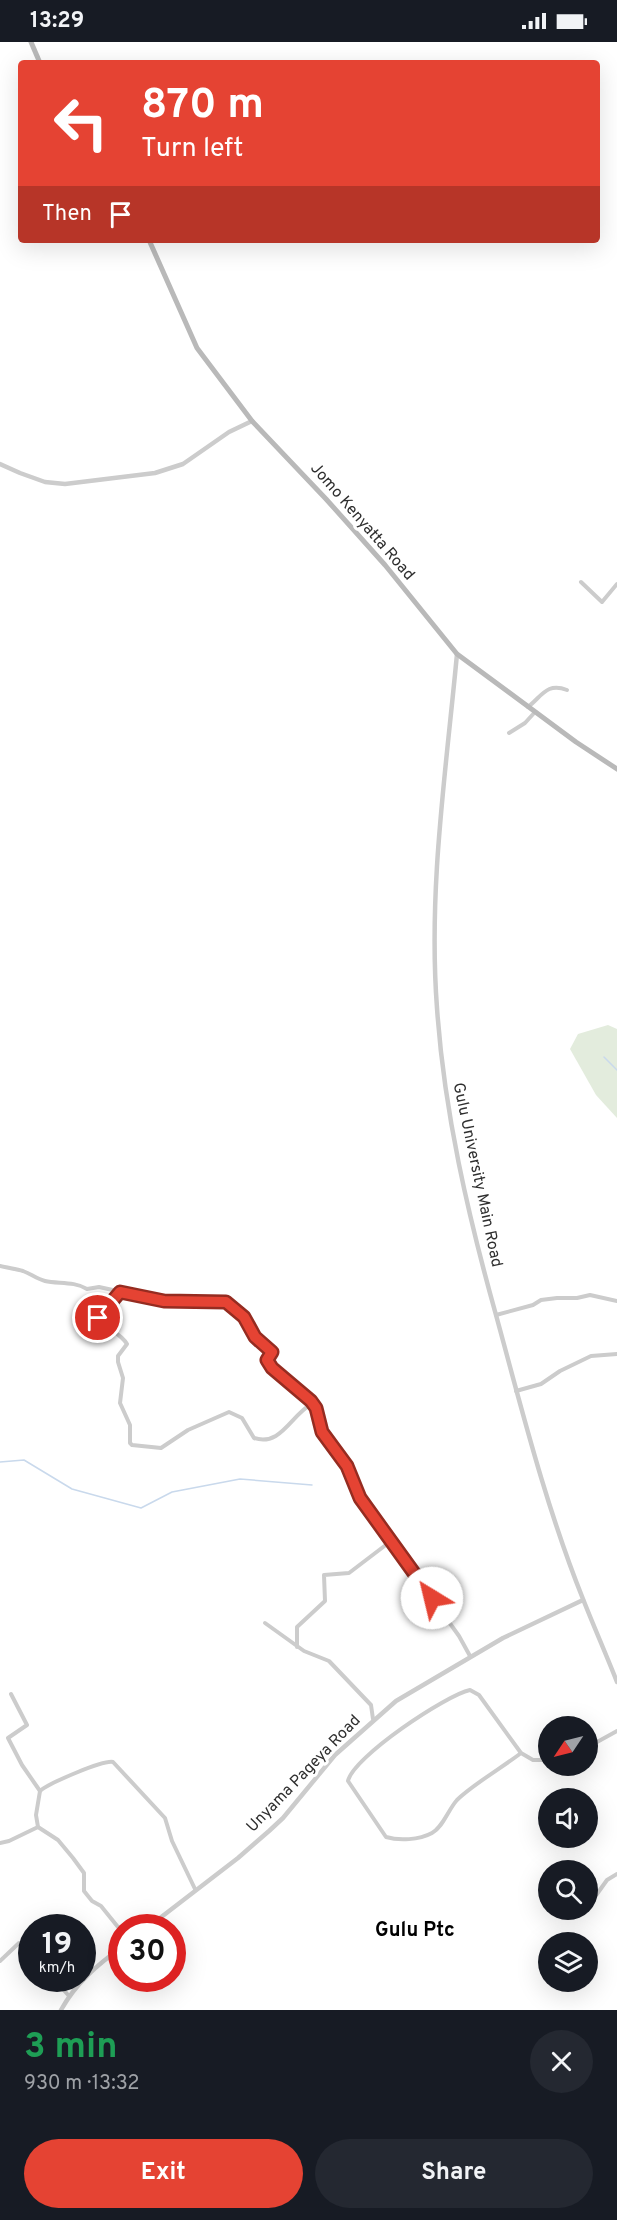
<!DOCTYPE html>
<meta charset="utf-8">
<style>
:root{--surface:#171b24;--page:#242831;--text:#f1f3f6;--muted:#9ea1a6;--accent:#e54333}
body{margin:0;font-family:Overpass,sans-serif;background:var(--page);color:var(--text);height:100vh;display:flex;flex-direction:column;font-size:22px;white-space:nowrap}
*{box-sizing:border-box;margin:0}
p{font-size:20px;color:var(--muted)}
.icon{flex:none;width:33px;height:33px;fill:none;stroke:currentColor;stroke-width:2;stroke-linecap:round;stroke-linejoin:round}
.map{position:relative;height:1968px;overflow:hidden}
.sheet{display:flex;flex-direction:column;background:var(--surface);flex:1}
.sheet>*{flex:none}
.banner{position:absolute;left:18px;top:18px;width:582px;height:183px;border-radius:6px;box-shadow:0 6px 24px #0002;background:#e54333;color:#fff;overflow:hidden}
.needle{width:39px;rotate:235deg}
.controls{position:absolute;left:538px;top:1674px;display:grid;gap:12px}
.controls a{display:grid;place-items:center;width:60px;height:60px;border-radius:50%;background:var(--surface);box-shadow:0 6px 24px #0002;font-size:30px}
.speed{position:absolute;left:18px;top:1872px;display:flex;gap:12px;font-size:30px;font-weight:700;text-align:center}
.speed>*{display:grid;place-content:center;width:78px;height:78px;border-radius:50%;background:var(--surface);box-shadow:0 6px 24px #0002;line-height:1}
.speed small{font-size:15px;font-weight:400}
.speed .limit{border:9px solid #d22;background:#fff;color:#111}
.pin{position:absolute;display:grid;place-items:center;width:51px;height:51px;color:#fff;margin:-26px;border:3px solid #fff;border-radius:50%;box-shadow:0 2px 6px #0007}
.me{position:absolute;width:66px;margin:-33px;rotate:324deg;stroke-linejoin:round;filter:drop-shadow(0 0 4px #0008)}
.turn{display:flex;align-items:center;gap:21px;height:126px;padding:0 24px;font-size:27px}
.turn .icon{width:78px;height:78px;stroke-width:2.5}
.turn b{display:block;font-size:42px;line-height:51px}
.then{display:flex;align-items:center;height:57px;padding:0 24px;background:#0003;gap:12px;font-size:22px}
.round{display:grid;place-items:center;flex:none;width:63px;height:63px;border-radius:32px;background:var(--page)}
.summary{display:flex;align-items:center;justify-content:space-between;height:102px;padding:0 24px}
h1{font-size:36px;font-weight:700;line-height:45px;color:#1e9e55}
.cta{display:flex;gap:12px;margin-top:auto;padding:12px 24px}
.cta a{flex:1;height:69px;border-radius:36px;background:var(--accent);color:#fff;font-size:24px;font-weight:700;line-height:69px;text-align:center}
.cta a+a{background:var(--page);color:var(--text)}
.status{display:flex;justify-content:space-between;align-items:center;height:42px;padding:0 30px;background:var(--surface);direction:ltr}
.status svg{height:16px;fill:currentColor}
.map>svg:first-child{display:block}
.green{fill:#e3ecdd}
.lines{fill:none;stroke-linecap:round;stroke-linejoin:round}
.stream{stroke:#c9d9ec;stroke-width:1.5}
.minor{stroke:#ccc;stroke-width:4}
.tertiary{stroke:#ccc;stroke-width:4.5}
.secondary{stroke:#b9b9b9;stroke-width:5}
.route-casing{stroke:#952c21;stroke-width:15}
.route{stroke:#e54333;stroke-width:10}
.labels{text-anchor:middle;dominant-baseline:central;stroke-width:6;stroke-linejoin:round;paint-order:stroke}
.street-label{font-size:16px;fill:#2f2f2f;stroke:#fff}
.quarter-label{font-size:20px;font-weight:bold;fill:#000;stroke:#fff}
</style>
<div class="status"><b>13:29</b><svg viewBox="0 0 49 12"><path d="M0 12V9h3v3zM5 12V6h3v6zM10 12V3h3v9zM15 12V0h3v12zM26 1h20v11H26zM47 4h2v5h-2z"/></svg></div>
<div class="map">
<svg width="617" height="1968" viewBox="0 0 617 1968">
<rect width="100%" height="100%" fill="#fff"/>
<polygon class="green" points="608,983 617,987 617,1076 596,1053 570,1007 578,992"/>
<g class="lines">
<g class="stream">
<polyline points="604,1015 617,1028"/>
<polyline points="0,1420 24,1418 72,1447 141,1466 172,1450 240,1437 312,1443"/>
</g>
<g class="minor">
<polyline points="581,540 602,560 617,542"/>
<path d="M528 665C542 654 547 640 567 648"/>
<polyline points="509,691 525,681 535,670"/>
<path d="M0 1224C8 1226 16 1227 23 1229 31 1232 37 1237 45 1239 58 1242 74 1239 87 1247L99 1245 163 1259 226 1260 244 1275 255 1295 272 1310 267 1318 272 1326 311 1359 310 1363C291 1374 280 1405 254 1396L242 1376 229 1370 188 1388 161 1406 132 1403 130 1401V1383L120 1361 123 1336 118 1320V1314L127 1302C120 1290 105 1287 98 1276L120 1250"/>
<polyline points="496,1273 533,1263 541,1258 557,1256 577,1256 590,1253 617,1259"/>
<polyline points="516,1349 541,1342 560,1329 591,1314 617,1312"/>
<polyline points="311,1360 316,1366 322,1390 347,1424 360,1456 459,1594 470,1614"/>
<polyline points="265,1581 304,1609 329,1619 371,1663 373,1677"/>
<polyline points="297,1605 297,1585 325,1559 324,1533 349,1531 391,1499"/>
<polyline points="11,1652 27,1683 8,1696 22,1723 40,1749 36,1773 38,1785 58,1798 73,1816 84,1831 84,1849 92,1859 101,1864 122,1890"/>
<polyline points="588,1705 617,1689"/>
<path d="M521 1711C503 1725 472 1743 457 1758 448 1768 443 1785 432 1791 419 1798 399 1799 386 1795L348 1739C353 1715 446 1653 470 1648L479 1653 521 1711 533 1718H549"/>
<path d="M40 1749C49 1741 103 1718 113 1720L165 1776 172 1799 195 1847"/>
<polyline points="0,1801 9,1799 38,1785"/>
<polyline points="588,1855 597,1852 607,1838 617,1832"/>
<polyline points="0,1919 19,1901 32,1914"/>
<polyline points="53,1936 69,1954"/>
</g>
<g class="tertiary">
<polyline points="0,422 20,431 45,440 65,442 155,431 183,422 229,390 252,379"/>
<path d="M457 612C446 729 428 848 437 966 444 1069 468 1173 496 1273 522 1368 546 1465 583 1557 594 1585 606 1612 617 1640"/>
<polyline points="147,1886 238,1816 269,1789 283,1776 335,1713 396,1659 503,1596 583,1558"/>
<path d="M61 1968C76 1941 97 1923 122 1905"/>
</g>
<g class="secondary">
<polyline points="31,0 40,21"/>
<polyline points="149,198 197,306 252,379 326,457 385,523 457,612 576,700 617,727"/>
</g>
</g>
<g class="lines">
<g class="route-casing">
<polyline id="route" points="98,1276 120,1250 164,1259 226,1260 244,1275 255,1295 272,1310 267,1318 272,1326 311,1359 316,1366 322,1390 347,1424 360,1456 432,1556"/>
</g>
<use href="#route" class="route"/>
</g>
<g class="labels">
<g class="street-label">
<text transform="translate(362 480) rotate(49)">Jomo Kenyatta Road</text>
<text transform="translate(477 1133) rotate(78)">Gulu University Main Road</text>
<text transform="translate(304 1732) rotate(-46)">Unyama Pageya Road</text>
</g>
<g class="quarter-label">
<text x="415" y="1889">Gulu Ptc</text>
</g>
</g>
</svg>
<div class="controls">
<a><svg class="needle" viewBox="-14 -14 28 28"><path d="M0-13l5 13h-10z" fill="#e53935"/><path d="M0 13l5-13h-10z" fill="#9ea1a6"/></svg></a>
<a><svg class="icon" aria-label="sound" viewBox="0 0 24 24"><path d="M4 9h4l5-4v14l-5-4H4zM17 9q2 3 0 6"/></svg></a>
<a><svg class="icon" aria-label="search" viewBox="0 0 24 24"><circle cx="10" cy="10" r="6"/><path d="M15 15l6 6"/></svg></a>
<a><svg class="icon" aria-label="layers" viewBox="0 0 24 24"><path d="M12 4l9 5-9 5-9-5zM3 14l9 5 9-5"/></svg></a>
</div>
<div class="speed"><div>19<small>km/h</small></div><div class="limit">30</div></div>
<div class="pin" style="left:98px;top:1276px;background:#d93025"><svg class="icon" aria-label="arrive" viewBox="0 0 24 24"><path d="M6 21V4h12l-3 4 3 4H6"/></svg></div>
<svg class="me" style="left:432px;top:1556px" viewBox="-20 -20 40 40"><circle r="19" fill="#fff"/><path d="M0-13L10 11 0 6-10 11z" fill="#e54333"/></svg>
<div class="banner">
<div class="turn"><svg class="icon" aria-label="left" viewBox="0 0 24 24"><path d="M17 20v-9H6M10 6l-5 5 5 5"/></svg><div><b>870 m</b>Turn left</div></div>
<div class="then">Then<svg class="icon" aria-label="arrive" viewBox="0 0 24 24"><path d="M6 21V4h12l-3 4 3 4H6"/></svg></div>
</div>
</div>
<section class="sheet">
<div class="summary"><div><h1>3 min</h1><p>930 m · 13:32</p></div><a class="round"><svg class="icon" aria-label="close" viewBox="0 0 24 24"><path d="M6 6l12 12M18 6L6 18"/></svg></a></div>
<div class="cta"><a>Exit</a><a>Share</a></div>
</section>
